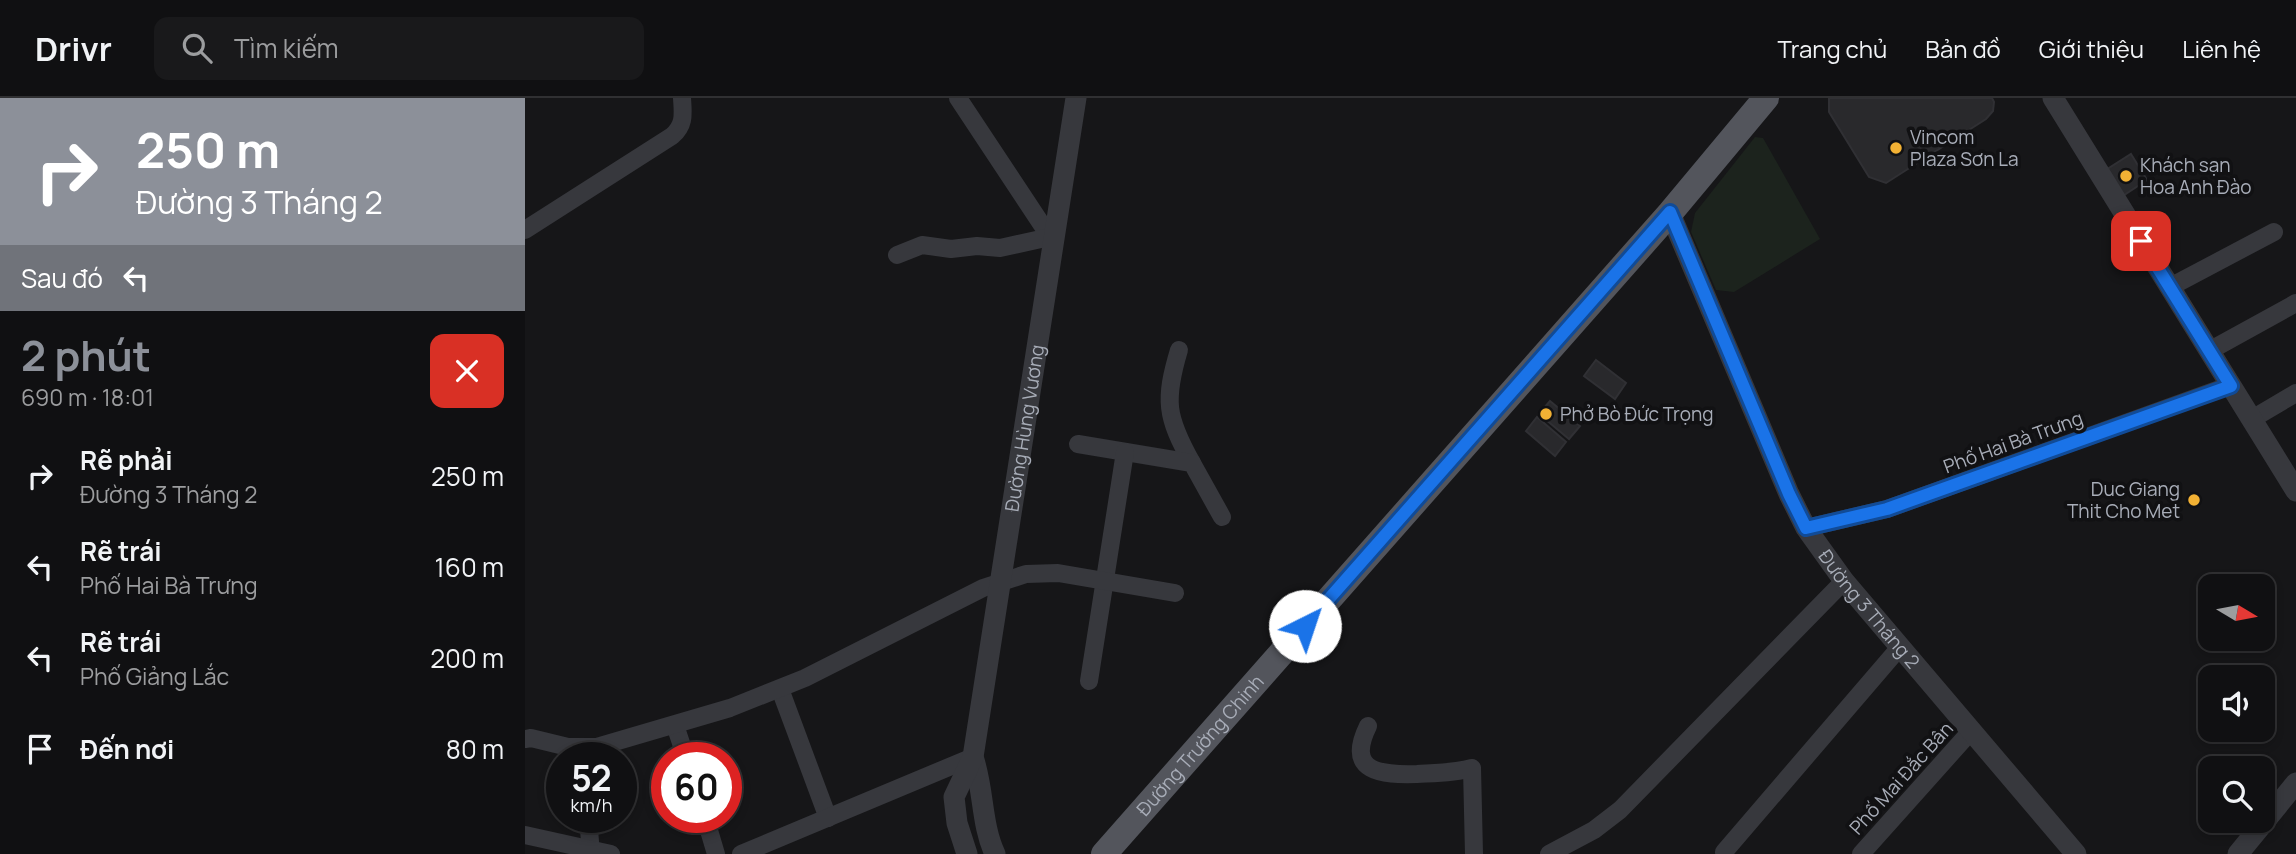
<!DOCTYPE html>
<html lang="vi">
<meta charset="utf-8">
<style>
:root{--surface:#101012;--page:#19191b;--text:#f1f3f6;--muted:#9c9d9f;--line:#303032;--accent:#8c9099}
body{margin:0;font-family:Manrope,sans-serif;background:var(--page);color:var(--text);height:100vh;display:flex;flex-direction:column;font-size:26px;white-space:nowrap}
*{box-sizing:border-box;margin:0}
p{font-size:23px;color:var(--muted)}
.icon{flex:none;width:38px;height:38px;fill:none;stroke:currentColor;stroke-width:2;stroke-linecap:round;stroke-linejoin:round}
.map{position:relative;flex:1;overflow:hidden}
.side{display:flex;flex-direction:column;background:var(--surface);width:525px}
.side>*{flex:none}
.guide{background:#8c9099;color:#fff;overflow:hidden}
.needle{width:46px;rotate:100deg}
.tools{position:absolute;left:1673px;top:476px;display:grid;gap:14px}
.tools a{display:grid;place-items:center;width:77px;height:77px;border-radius:14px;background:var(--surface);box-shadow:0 4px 10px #0003,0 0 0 2px var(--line);font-size:35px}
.speed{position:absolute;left:21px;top:644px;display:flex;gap:14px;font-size:35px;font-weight:700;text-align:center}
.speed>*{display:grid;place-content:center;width:91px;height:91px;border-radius:50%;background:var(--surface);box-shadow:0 4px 10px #0003,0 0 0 2px var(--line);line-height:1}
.speed small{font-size:18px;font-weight:400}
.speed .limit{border:10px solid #d22;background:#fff;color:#111}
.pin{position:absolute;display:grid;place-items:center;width:60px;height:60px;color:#fff;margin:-30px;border-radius:14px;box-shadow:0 4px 10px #0006}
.me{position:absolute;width:77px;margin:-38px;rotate:41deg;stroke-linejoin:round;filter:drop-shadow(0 0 5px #0008)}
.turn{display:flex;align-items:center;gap:24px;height:147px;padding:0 21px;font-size:32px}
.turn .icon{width:91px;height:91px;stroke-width:2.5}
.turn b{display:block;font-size:49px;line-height:60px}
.then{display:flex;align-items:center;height:66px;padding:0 21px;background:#0003;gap:14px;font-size:26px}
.round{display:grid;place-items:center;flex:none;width:74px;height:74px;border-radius:14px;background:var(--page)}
.summary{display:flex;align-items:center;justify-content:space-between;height:119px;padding:0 21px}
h1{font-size:42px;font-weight:700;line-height:52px;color:var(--accent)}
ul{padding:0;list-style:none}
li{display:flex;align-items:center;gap:21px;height:91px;padding:0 21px}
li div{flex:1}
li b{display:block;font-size:26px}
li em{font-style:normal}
header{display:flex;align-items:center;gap:42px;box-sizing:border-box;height:98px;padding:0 35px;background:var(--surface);border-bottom:2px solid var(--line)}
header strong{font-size:33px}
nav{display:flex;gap:38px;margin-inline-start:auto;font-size:24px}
.search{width:490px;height:63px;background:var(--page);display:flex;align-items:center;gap:18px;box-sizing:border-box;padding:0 24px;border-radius:14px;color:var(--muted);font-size:26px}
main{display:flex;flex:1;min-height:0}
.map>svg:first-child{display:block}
.green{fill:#1c231d}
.building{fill:#29292c;stroke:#303034;stroke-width:2}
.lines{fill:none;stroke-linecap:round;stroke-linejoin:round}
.minor{stroke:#37383d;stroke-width:18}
.tertiary{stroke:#37383d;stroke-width:21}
.primary{stroke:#53555c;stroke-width:26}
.route-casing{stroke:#114b97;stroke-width:18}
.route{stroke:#1a73e8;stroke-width:12}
.poi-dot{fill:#f2b134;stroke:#111113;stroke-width:2.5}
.labels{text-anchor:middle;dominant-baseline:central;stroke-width:7;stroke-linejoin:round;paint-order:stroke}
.poi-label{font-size:19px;fill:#a8adb8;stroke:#111113;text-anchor:start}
.street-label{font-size:19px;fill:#a8adb8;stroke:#111113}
</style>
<header>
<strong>Drivr</strong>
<div class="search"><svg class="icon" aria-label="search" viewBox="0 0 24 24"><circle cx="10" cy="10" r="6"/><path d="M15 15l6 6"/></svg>Tìm kiếm</div>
<nav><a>Trang chủ</a><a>Bản đồ</a><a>Giới thiệu</a><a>Liên hệ</a></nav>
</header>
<main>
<section class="side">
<div class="guide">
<div class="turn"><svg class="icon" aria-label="right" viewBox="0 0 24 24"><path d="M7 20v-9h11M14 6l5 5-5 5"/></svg><div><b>250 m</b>Đường 3 Tháng 2</div></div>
<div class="then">Sau đó<svg class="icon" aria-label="left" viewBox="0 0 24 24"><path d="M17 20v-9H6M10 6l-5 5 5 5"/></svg></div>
</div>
<div class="summary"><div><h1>2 phút</h1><p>690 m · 18:01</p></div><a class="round" style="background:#d93025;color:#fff"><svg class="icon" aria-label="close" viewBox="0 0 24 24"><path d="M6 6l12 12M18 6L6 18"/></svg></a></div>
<ul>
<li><svg class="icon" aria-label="right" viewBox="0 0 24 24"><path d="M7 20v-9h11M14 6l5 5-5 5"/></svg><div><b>Rẽ phải</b><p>Đường 3 Tháng 2</p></div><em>250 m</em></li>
<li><svg class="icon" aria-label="left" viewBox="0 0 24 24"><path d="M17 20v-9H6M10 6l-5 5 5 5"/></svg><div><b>Rẽ trái</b><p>Phố Hai Bà Trưng</p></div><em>160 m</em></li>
<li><svg class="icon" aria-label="left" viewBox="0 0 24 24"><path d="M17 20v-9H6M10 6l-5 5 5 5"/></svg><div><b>Rẽ trái</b><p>Phố Giảng Lắc</p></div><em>200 m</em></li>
<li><svg class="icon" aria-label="arrive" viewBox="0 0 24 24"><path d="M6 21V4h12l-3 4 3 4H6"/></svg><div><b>Đến nơi</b></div><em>80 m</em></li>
</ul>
</section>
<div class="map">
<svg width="1771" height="756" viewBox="0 0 1771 756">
<rect width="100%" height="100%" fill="#161618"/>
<polygon class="green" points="1230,39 1238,40 1295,141 1209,194 1191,192 1166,134 1170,115"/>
<g class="building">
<polygon points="1304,0 1467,0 1469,4 1468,13 1461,21 1361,85 1344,79 1304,14"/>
<polygon points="1606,56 1622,82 1593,101 1576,75"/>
<polygon points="1071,262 1101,285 1090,301 1059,278"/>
<polygon points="1025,303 1055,328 1044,341 1014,316"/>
<polygon points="1012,319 1041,344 1030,358 1001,333"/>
</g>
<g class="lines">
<g class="minor">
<polyline points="433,0 525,139 528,140"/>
<path d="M0 132 147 38C160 27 158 16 157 0"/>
<polyline points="372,157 397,147 426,151 452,148 475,150 525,139"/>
<polyline points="1645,189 1749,134"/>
<path d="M654 252C639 302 641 319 667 365"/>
<polyline points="1684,253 1771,205"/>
<polyline points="1727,321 1771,295"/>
<polyline points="553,346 667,365 697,419"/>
<polyline points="1281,430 1362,411 1706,287"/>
<polyline points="564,583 600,354"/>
<polyline points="255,591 303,720"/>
<polyline points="150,627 161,660"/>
<path d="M843 628C820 675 857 677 892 676 911 675 929 675 947 670L949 756"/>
<polyline points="0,641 6,640 43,649 72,649 205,610 280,580 458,490 501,476 533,475 650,495"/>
<polyline points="63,719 66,756"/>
<polyline points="180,719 191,756"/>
<polyline points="0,737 86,756"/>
<polyline points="1199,754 1375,549"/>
<polyline points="216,756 448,659"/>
<polyline points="1024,756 1069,732 1095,712 1319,483"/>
<polyline points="1336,756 1446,633"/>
</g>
<g class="tertiary">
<polyline points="1528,0 1771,393"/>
<path id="s1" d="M1145 115 1264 396 1281 430 1319 483 1551 756"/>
<path d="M448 659C459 691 456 726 470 756"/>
<path id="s2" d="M442 756 432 725 429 699 448 659 551 0"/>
<polyline points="1713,756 1771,685"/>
</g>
<path class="primary" id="s3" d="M579 756 1145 115 1241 0"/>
</g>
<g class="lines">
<g class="route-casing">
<polyline id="route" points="780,528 1145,114 1264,396 1281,430 1362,411 1706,288 1616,143"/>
</g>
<use href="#route" class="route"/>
</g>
<g class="poi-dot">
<circle cx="1371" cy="50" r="7"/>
<circle cx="1601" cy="78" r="7"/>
<circle cx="1021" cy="316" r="7"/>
<circle cx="1669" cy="402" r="7"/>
</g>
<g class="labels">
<g class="poi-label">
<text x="1385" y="39">Vincom<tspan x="1385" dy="22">Plaza Sơn La</tspan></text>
<text x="1615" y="67">Khách sạn<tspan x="1615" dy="22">Hoa Anh Đào</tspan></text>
<text x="1035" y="316">Phở Bò Đức Trọng</text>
<text x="1655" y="391" text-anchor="end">Duc Giang<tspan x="1655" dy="22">Thit Cho Met</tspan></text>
</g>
<g class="street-label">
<text stroke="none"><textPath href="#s2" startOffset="436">Đường Hùng Vương</textPath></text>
<text transform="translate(1488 344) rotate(-20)">Phố Hai Bà Trưng</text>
<text stroke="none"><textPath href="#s1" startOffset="446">Đường 3 Tháng 2</textPath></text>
<text stroke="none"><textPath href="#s3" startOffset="145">Đường Trường Chinh</textPath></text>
<text transform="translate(1376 680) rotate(-48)">Phố Mai Đắc Bân</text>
</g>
</g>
</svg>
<div class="tools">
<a><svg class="needle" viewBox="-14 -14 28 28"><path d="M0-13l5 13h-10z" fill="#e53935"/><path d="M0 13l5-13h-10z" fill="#9c9d9f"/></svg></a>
<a><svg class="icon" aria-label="sound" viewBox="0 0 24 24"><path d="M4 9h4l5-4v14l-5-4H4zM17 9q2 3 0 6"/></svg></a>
<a><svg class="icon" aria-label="search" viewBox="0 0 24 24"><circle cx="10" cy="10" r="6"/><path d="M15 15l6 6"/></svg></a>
</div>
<div class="speed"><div>52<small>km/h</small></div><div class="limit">60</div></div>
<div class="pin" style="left:1616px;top:143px;background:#d93025"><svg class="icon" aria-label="arrive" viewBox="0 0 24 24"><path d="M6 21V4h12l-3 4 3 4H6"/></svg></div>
<svg class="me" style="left:780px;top:528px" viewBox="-20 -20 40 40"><circle r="19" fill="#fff"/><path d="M0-13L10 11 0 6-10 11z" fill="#1a73e8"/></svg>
</div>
</main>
